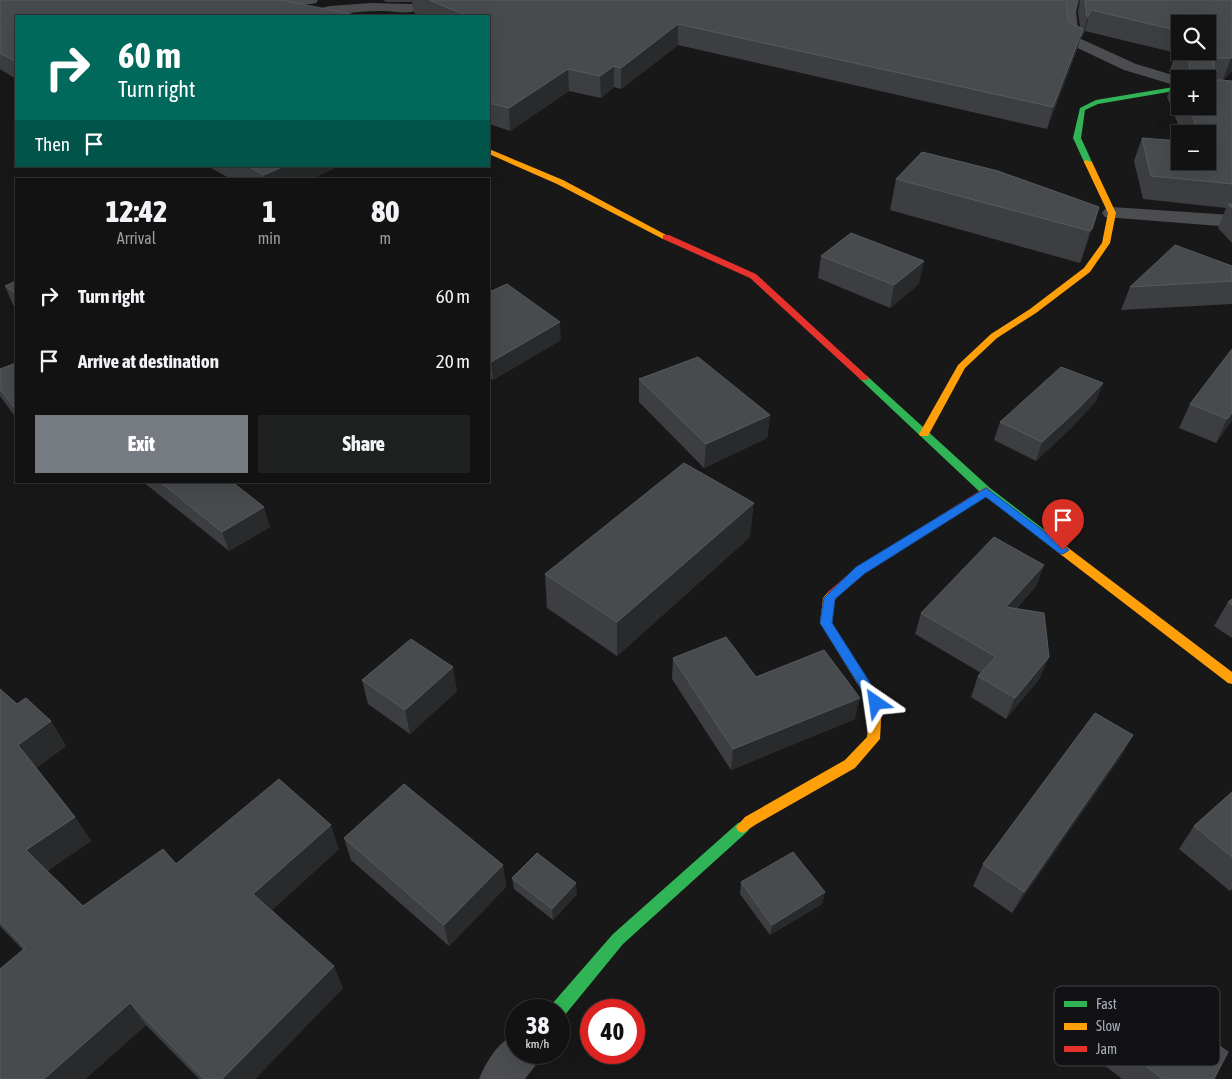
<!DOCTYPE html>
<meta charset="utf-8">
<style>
:root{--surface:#121212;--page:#1f2020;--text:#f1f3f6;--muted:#9c9e9f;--line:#313232;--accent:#767a81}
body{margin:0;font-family:"Asap Condensed",sans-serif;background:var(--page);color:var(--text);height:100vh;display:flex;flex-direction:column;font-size:19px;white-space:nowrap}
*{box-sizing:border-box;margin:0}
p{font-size:16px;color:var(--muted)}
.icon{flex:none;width:28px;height:28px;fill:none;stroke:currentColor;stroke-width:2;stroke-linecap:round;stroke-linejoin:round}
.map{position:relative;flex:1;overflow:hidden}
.sheet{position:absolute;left:15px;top:178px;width:475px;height:305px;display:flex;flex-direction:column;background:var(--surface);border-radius:0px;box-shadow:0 5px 20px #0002,0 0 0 1px var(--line)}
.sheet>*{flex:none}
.hud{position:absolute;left:15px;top:15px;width:475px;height:152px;border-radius:0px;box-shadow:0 5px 20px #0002,0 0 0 1px var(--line);background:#00695c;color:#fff;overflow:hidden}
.fabs{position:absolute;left:1171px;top:15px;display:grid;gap:10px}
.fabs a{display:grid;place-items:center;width:45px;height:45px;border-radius:0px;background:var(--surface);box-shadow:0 5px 20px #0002,0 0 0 1px var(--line);font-size:25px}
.speed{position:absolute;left:505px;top:999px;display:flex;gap:10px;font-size:25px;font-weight:700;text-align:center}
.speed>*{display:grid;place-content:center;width:65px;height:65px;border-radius:50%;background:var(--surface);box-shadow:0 5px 20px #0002,0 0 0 1px var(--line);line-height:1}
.speed small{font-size:12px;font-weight:400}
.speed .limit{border:8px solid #d22;background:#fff;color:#111}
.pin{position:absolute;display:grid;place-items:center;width:42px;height:42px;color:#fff;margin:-51px -21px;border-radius:50% 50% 50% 0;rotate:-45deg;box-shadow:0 0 5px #0007}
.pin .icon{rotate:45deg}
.me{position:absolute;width:55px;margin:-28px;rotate:328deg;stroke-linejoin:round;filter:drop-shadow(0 0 4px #0008)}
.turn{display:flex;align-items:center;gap:18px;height:105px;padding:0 20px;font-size:22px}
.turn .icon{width:65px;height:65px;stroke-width:2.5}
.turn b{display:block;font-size:35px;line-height:42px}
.then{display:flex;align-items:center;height:48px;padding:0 20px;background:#0003;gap:10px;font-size:19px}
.eta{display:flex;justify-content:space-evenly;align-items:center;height:85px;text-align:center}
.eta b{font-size:30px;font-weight:800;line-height:35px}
.primary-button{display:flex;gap:10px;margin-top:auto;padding:10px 20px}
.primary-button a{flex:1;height:58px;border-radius:0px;background:var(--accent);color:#fff;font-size:20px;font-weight:800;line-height:58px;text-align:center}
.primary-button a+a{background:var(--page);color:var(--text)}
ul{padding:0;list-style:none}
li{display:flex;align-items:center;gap:15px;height:65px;padding:0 20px}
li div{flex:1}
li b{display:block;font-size:19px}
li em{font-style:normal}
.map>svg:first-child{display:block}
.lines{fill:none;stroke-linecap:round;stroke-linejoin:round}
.lane{fill:#4b4d51;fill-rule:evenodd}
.street{fill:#4b4d51;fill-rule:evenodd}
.fast{fill:#30b455;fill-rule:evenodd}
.slow{fill:#ff9f0a;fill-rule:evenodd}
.jam{fill:#e5322d;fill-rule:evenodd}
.wall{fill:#3c3e41;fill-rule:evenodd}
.shaded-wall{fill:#292a2b}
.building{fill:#484b4e;stroke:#575a5f}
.route{fill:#1a73e8;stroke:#114b97}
.key{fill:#121214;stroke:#3f4146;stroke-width:1}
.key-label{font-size:14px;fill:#a8afba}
</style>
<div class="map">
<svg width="1232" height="1079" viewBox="0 0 1232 1079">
<rect width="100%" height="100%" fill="#181818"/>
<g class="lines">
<path class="lane" d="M371 3 412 4 419 8C412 16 395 11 385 11 355 10 326 18 296 16L298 13 330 6Z"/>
<g class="street">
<polygon points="243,0 318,0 316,3 311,4 250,5 245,4"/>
<polygon points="1065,0 1079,0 1076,12 1079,38 1136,64 1186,79 1180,79 1180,87 1174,85 1124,70 1067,43 1064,40 1062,12"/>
<polygon points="1112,207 1232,215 1232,227 1105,217 1102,213 1105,209"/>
<path d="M516 1034V1052H541L535 1066 525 1079H479C486 1062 498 1041 516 1034Z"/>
</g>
<g class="fast">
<polygon points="1180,86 1180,90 1098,104 1085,110 1081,138 1092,162 1085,164 1073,138 1080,108 1096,100"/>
<polygon points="864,375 867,376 990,488 1046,531 1048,534 1046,537 1038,537 982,494 861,380 859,378 861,376"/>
<polygon points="743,821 748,823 750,827 748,831 623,944 564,1016 559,1018 559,1010 550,1010 552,1004 613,934 738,823"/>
</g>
<g class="slow">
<polygon points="489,149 563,180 670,237 663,239 557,184 489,154"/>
<polygon points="1085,160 1092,162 1116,213 1110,243 1090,272 1036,313 997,338 965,368 928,436 920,436 919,434 958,365 991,334 1030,309 1084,268 1102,243 1108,213 1084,162"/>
<polygon points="1042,530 1046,531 1232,672 1232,684 1228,683 1038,537 1036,534 1038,531"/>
<polygon points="833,590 837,591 839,594 835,600 832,623 882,703 880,739 855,768 755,825 743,833 738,831 736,827 745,817 845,760 867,737 870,704 820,623 823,598 829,591"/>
</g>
<g class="jam">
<polygon points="663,235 669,235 756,274 867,376 869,378 867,380 861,380 750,278 663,239"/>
<polygon points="986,487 991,491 990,494 864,574 837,597 829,597 827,594 829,591 856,568"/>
</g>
</g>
<g class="wall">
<polygon points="0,0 16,16 16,79 0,69"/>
<path d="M383 0H1066L1068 19 1072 24 1080 27 1078 12 1080 0H1232V71L1223 80H1214L1232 81V243L1218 228 1226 208 1143 199 1134 161 1142 138 1208 161V134H1182L1167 97 1175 75H1178L1169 72 1176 53 1085 31 1082 37H1081L1077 50 1047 129 678 45 621 89 614 87 601 98 569 91 510 131 489 124V16H421L414 13 412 2H386ZM1180 24H1208L1180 51ZM1180 79 1208 106H1180Z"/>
<polygon points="207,166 339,166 312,179 231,179"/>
<polygon points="896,179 1099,207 1081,261 1080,263 890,210"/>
<polygon points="821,256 919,284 890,308 818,278"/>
<polygon points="1232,266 1232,304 1121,310 1130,287"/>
<polygon points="16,281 16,307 13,305 5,286"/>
<polygon points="489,292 561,340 493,380 490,377 489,377"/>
<polygon points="16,363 16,418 0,396 0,369"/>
<polygon points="639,379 770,415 767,438 704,468 639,402"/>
<polygon points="1103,383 1096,401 1071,428 1036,461 994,440 1000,422"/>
<polygon points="1190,404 1232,420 1216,443 1179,428"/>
<polygon points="142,481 240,481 235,484 270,527 229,551"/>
<polygon points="750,537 617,656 547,608 545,574"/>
<polygon points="1044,565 1036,586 1016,609 1040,678 1006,719 971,697 978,676 981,673 915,634 921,613"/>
<polygon points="1232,599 1232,638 1214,626 1228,602"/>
<polygon points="673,658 756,677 855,719 731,770 672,679"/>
<polygon points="362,680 457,691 410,734 368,704"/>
<polygon points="0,689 17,704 51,721 66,746 36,768 75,817 91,841 47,871 83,906 176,864 339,849 272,910 343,988 255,1079 199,1079 146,1025 85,1079 0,1079 23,950 0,926"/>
<polygon points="1133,735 1120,758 1012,913 973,886 983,864"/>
<polygon points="1232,792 1232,889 1230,891 1179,849 1194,826"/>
<polygon points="344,838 503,865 506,887 449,946 351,860"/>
<polygon points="512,878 577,894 553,920 514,889"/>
<polygon points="741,882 825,892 822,904 770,935 740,894"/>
<polygon points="1149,996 1214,1079 1122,1079 1104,1065 1134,1016"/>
</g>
<g class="shaded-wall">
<polygon points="1091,10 1085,31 1082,37 1088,17"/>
<polygon points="678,24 678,45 621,89 621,68"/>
<polygon points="1083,29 1077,50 1047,129 1053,107"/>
<polygon points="1231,58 1232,58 1232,71 1223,80"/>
<polygon points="614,66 614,87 601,98 600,76"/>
<polygon points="568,69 569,91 510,131 509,108"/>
<polygon points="1218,71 1210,93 1209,79"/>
<polygon points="284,166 339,166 312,179 265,179 264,175"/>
<polygon points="1092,229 1081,261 1080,263 1090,231"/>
<polygon points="924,261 919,284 890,308 894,285"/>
<polygon points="560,322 561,340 493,380 491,362"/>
<polygon points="1103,383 1096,401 1071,428 1036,461 1042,442"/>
<polygon points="1232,413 1232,420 1216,443 1227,419"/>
<polygon points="770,415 767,438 704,468 706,444"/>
<polygon points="221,481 240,481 225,491"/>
<polygon points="754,503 750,537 617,656 617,622"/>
<polygon points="264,507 270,527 229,551 222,532"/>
<polygon points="1044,565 1036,586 998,628 1006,607"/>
<polygon points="1049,657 1040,678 1006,719 1015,698"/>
<polygon points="453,667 457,691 410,734 405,710"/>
<polygon points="860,698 855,719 731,770 733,749"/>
<polygon points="51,721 66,746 34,770 18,745"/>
<polygon points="1133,735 1120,758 1012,913 1024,892"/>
<polygon points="75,817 91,841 43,874 26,850"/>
<polygon points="331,825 339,849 264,917 253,894"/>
<polygon points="503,865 506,887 449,946 444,925"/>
<polygon points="576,883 577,894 553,920 552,909"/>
<polygon points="825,892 822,904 770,935 772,925"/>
<polygon points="334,966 343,988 255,1079 222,1079"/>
<polygon points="130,1003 146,1025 85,1079 44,1079"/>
</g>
<g class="building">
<polygon points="0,0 282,0 360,16 16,16 16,62 0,53"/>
<polygon points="429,0 1066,0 1068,19 1072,24 1083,29 1053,107 678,24 621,68 614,66 600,76 568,69 509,108 489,103 489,16 468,16"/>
<polygon points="1085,0 1232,0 1232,58 1216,58 1214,60 1214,69 1218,71 1209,79 1232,81 1232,184 1151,176 1142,138 1180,141 1180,161 1208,161 1208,134 1200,134 1188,106 1208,106 1208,79 1180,79 1180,88 1175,75 1189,72 1190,59 1195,59 1195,57 1177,51 1180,48 1180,51 1208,51 1208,24 1180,24 1180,31 1091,10 1088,17 1087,16"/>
<polygon points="922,152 998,171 1099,207 1092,229 1090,231 896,179"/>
<polygon points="247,166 284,166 264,175"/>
<polygon points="1228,204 1232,204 1232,208"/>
<polygon points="851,233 924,261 894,285 821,256"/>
<polygon points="1175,245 1232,266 1232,281 1130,287"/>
<polygon points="16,281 16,294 5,286"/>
<polygon points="507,284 560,322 491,362 489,360 489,292"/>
<polygon points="1232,349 1232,413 1227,419 1190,404"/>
<polygon points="698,357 770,415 706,444 639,379"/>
<polygon points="16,363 16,410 0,389 0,369"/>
<polygon points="1061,367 1103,383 1078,409 1042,442 1000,422"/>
<polygon points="684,463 754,503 617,622 545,574"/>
<polygon points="159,481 231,481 264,507 222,532"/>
<polygon points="994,537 1044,565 1006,607 1044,613 1049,657 1015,698 978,676 996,657 921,613"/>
<polygon points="1232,599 1232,605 1228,602"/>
<polygon points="726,637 756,677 824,650 860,698 733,749 673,658"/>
<polygon points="411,639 453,667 405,710 362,680"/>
<polygon points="0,689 17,704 26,698 51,721 18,745 75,817 26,850 83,906 163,849 176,864 279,779 331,825 253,894 334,966 222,1079 204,1079 130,1003 44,1079 0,1079 0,969 25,948 0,922"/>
<polygon points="1095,713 1133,735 1024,892 983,864"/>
<polygon points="404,784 503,865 444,925 344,838"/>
<polygon points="1232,792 1232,857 1194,826"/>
<polygon points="793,852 825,892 772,925 741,882"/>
<polygon points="537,853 576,883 552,909 512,878"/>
<polygon points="1149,996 1228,1052 1214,1079 1163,1079 1119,1046"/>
</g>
<polygon class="route" points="986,488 1069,550 1063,554 1059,553 986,497 864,574 835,599 832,623 883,703 881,706 876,708 872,706 820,623 824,598 856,567"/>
<rect x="1054" y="986" width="166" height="80" rx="8" class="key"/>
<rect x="1064" y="1001" width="23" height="6" fill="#30b455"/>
<rect x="1064" y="1023" width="23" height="7" fill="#ff9f0a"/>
<rect x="1064" y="1046" width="23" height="6" fill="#e5322d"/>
<g class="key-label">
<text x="1096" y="1009">Fast</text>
<text x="1096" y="1031">Slow</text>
<text x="1096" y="1054">Jam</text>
</g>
</svg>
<div class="fabs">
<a><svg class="icon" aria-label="search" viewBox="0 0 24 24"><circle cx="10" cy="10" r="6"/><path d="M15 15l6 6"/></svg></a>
<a>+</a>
<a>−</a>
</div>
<div class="speed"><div>38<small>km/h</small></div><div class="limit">40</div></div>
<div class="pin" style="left:1063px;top:550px;background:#d93025"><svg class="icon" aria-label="arrive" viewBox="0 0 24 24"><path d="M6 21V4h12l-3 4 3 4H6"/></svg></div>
<svg class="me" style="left:876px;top:703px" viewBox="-20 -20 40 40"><path d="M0-17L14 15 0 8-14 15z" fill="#1a73e8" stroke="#fff" stroke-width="4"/></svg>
<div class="hud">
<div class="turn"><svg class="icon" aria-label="right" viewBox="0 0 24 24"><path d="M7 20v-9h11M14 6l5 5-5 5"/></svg><div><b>60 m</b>Turn right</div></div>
<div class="then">Then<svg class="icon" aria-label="arrive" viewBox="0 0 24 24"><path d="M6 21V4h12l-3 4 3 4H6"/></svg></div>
</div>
<section class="sheet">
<div class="eta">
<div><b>12:42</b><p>Arrival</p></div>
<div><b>1</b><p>min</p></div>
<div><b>80</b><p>m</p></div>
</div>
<ul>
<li><svg class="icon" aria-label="right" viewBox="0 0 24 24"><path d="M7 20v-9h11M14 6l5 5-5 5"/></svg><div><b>Turn right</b></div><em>60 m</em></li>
<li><svg class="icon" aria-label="arrive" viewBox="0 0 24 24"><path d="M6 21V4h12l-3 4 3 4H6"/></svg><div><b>Arrive at destination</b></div><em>20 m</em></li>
</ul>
<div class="primary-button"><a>Exit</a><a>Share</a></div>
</section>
</div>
